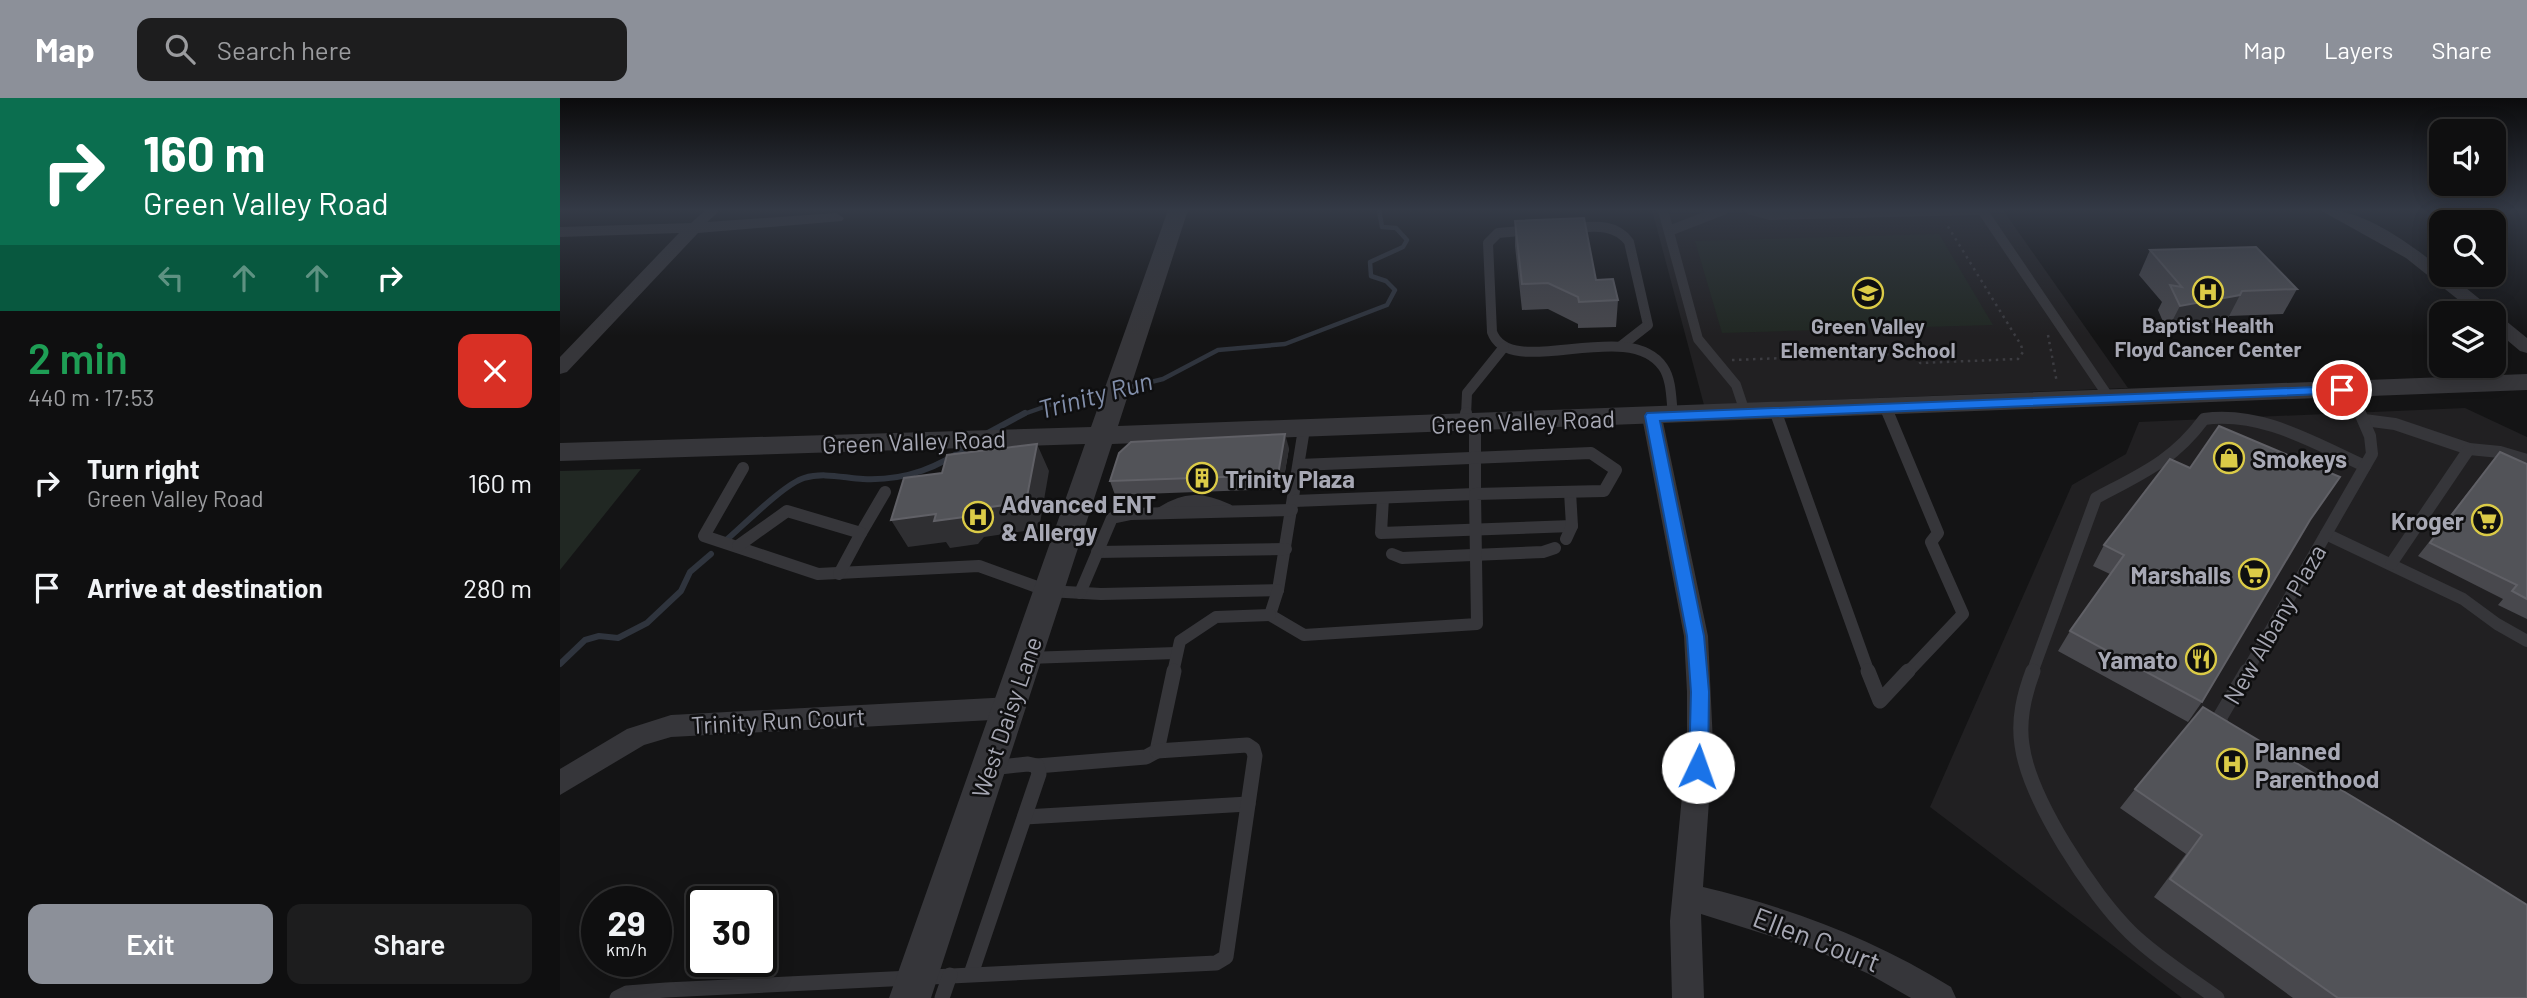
<!DOCTYPE html>
<meta charset="utf-8">
<style>
:root{--surface:#0f0f10;--page:#1d1d1e;--text:#f1f3f6;--muted:#9b9c9f;--line:#2f2f30;--accent:#8c9099}
body{margin:0;font-family:Barlow,sans-serif;background:var(--page);color:var(--text);height:100vh;display:flex;flex-direction:column;font-size:26px;white-space:nowrap}
*{box-sizing:border-box;margin:0}
p{font-size:23px;color:var(--muted)}
.icon{flex:none;width:38px;height:38px;fill:none;stroke:currentColor;stroke-width:2;stroke-linecap:round;stroke-linejoin:round}
.map{position:relative;flex:1;overflow:hidden}
.panel{display:flex;flex-direction:column;background:var(--surface);width:560px}
.panel>*{flex:none}
.banner{background:#0b6e4f;color:#fff;overflow:hidden}
.fabs{position:absolute;left:1869px;top:21px;display:grid;gap:14px}
.fabs a{display:grid;place-items:center;width:77px;height:77px;border-radius:14px;background:var(--surface);box-shadow:0 4px 18px #0003,0 0 0 2px var(--line);font-size:35px}
.speed{position:absolute;left:21px;top:788px;display:flex;gap:14px;font-size:35px;font-weight:700;text-align:center}
.speed>*{display:grid;place-content:center;width:91px;height:91px;border-radius:50%;background:var(--surface);box-shadow:0 4px 18px #0003,0 0 0 2px var(--line);line-height:1}
.speed small{font-size:18px;font-weight:400}
.speed .limit{border:4px solid #111;border-radius:10px;background:#fff;color:#111}
.pin{position:absolute;display:grid;place-items:center;width:60px;height:60px;color:#fff;margin:-30px;border:4px solid #fff;border-radius:50%;box-shadow:0 2px 7px #0007}
.me{position:absolute;width:77px;margin:-38px;rotate:3deg;stroke-linejoin:round;filter:drop-shadow(0 0 5px #0008)}
.turn{display:flex;align-items:center;gap:24px;height:147px;padding:0 28px;font-size:32px}
.turn .icon{width:91px;height:91px;stroke-width:2.5}
.turn b{display:block;font-size:49px;line-height:60px}
.lanes{display:flex;align-items:center;height:66px;padding:0 28px;background:#0003;justify-content:center;gap:35px;direction:ltr}
.lanes .off{opacity:.35}
.round{display:grid;place-items:center;flex:none;width:74px;height:74px;border-radius:14px;background:var(--page)}
.headline{display:flex;align-items:center;justify-content:space-between;height:119px;padding:0 28px}
h1{font-size:42px;font-weight:600;line-height:52px;color:#1e9e55}
.action{display:flex;gap:14px;margin-top:auto;padding:14px 28px}
.action a{flex:1;height:80px;border-radius:14px;background:var(--accent);color:#fff;font-size:28px;font-weight:600;line-height:80px;text-align:center}
.action a+a{background:var(--page);color:var(--text)}
ul{padding:0;list-style:none}
li{display:flex;align-items:center;gap:21px;height:105px;padding:0 28px}
li div{flex:1}
li b{display:block;font-size:26px}
li em{font-style:normal}
header{display:flex;align-items:center;gap:42px;box-sizing:border-box;height:98px;padding:0 35px;background:var(--accent);color:#fff}
header strong{font-size:33px}
nav{display:flex;gap:38px;margin-inline-start:auto;font-size:24px}
.search{width:490px;height:63px;background:var(--page);display:flex;align-items:center;gap:18px;box-sizing:border-box;padding:0 24px;border-radius:14px;color:var(--muted);font-size:26px}
main{display:flex;flex:1;min-height:0}
.map>svg:first-child{display:block}
.built{fill:#212022}
.green{fill:#212823}
.lines{fill:none;stroke-linecap:round;stroke-linejoin:round}
.stream-far1{stroke:#2f343d;stroke-width:4.5}
.stream{stroke:#2f343d;stroke-width:6}
.path{stroke:#3c3c41;stroke-width:2.5;stroke-dasharray:2.5 4.5;stroke-linecap:butt}
.service-far2{stroke:#36363a;stroke-width:10}
.service-far1{stroke:#36363a;stroke-width:12}
.service{stroke:#36363a;stroke-width:15}
.minor{fill:#36363a;fill-rule:evenodd}
.tertiary{fill:#36363a;fill-rule:evenodd}
.wall{fill:#48484d}
.shaded-wall{fill:#2f2f32}
.building{fill:#525358;stroke:#606066;stroke-width:2}
.route{fill:#1a73e8;stroke:#114b97;stroke-width:2}
.labels{text-anchor:middle;dominant-baseline:central;stroke-width:5;stroke-linejoin:round;paint-order:stroke}
.far-poi-label{font-size:21px;font-weight:bold;fill:#a7a8b4;stroke:#0f0f10}
.street-label{font-size:24px;fill:#a7a8b4;stroke:#0f0f10}
.poi-label{font-size:24px;font-weight:bold;fill:#a7a8b4;stroke:#0f0f10;text-anchor:start}
.water-label{font-size:26px;font-style:italic;fill:#828fab;stroke:#0f0f10}
.near-street-label{font-size:28px;fill:#a7a8b4;stroke:#0f0f10}
</style>
<header>
<strong>Map</strong>
<div class="search"><svg class="icon" aria-label="search" viewBox="0 0 24 24"><circle cx="10" cy="10" r="6"/><path d="M15 15l6 6"/></svg>Search here</div>
<nav><a>Map</a><a>Layers</a><a>Share</a></nav>
</header>
<main>
<section class="panel">
<div class="banner">
<div class="turn"><svg class="icon" aria-label="right" viewBox="0 0 24 24"><path d="M7 20v-9h11M14 6l5 5-5 5"/></svg><div><b>160 m</b>Green Valley Road</div></div>
<div class="lanes"><svg class="icon off" aria-label="left" viewBox="0 0 24 24"><path d="M17 20v-9H6M10 6l-5 5 5 5"/></svg><svg class="icon off" aria-label="ahead" viewBox="0 0 24 24"><path d="M12 20V5M6 11l6-6 6 6"/></svg><svg class="icon off" aria-label="ahead" viewBox="0 0 24 24"><path d="M12 20V5M6 11l6-6 6 6"/></svg><svg class="icon" aria-label="right" viewBox="0 0 24 24"><path d="M7 20v-9h11M14 6l5 5-5 5"/></svg></div>
</div>
<div class="headline"><div><h1>2 min</h1><p>440 m · 17:53</p></div><a class="round" style="background:#d93025;color:#fff"><svg class="icon" aria-label="close" viewBox="0 0 24 24"><path d="M6 6l12 12M18 6L6 18"/></svg></a></div>
<ul>
<li><svg class="icon" aria-label="right" viewBox="0 0 24 24"><path d="M7 20v-9h11M14 6l5 5-5 5"/></svg><div><b>Turn right</b><p>Green Valley Road</p></div><em>160 m</em></li>
<li><svg class="icon" aria-label="arrive" viewBox="0 0 24 24"><path d="M6 21V4h12l-3 4 3 4H6"/></svg><div><b>Arrive at destination</b></div><em>280 m</em></li>
</ul>
<div class="action"><a>Exit</a><a>Share</a></div>
</section>
<div class="map">
<svg width="1967" height="900" viewBox="0 0 1967 900">
<rect width="100%" height="100%" fill="#141415"/>
<g class="built">
<polygon points="1092,112 1443,112 1568,290 1144,307"/>
<polygon points="1905,310 1967,339 1967,900 1622,900 1370,709 1512,387 1566,356 1579,324"/>
</g>
<g class="green">
<polygon points="1379,136 1433,227 1162,235 1135,143"/>
<polygon points="81,371 0,472 0,373"/>
</g>
<g class="lines">
<g class="stream-far1">
<polyline points="563,291 603,281 658,252 725,246 827,207 835,192 826,183 811,178 810,164 843,149 847,142 836,130 822,129 819,112"/>
<polyline points="461,317 501,303 549,293"/>
</g>
<g class="stream">
<polyline points="428,335 465,315"/>
<path d="M164 444C182 429 224 386 244 380 264 374 284 380 303 381 347 383 379 369 414 345"/>
<polyline points="0,566 25,542 39,538 58,540 87,525 121,493 130,474 151,456"/>
</g>
<g class="path">
<polyline points="1488,237 1497,285"/>
<polyline points="1172,262 1359,255 1360,265 1458,261 1463,254 1461,247 1387,127"/>
</g>
<g class="service-far2">
<polyline points="1103,112 1138,241 1176,287 1185,314"/>
<polyline points="1191,112 1210,117 1417,112"/>
<polyline points="1422,112 1550,301"/>
<polyline points="133,130 153,112"/>
<path d="M1010 130C1031 129 1055 124 1069 144L1088 227 1061 248"/>
<path d="M971 132 938 135 928 145 932 234C950 284 1068 218 1103 269 1112 282 1111 302 1113 317"/>
<polyline points="1109,133 1163,112"/>
<polyline points="1782,292 1801,317"/>
<polyline points="1325,309 1328,317"/>
<polyline points="1215,313 1216,317"/>
<polyline points="906,317 907,295 944,249"/>
</g>
<g class="service-far1">
<polyline points="1113,315 1113,318"/>
<polyline points="1216,315 1309,575"/>
<polyline points="1328,315 1378,435 1371,444 1403,516 1347,575"/>
<polyline points="1804,322 1835,326 1909,351 1940,354 1967,362"/>
<polyline points="906,325 906,315"/>
<polyline points="183,370 144,438 258,476 419,468 488,493 541,496 718,492 744,331"/>
<polyline points="823,400 821,435 1012,428"/>
<polyline points="734,403 915,396 915,325"/>
<path d="M601 415C625 399 643 400 668 412"/>
<polyline points="301,435 325,394"/>
<polyline points="1766,436 1903,501 1937,526 1967,543"/>
<polyline points="1006,441 1012,428 1010,394"/>
<polyline points="178,448 227,413 301,435 279,476"/>
<polyline points="537,454 726,451"/>
<polyline points="832,456 842,460 983,454 995,450"/>
<polyline points="1831,466 1909,351"/>
<polyline points="718,492 710,517 744,537 917,526 915,396 1044,393 1056,372 1031,355 739,367"/>
<polyline points="520,495 552,420 571,416 732,412"/>
<polyline points="467,560 616,555"/>
<polyline points="613,575 620,543 656,519 710,517"/>
<path d="M1472 575 1536 400C1581 376 1613 363 1644 321 1702 313 1754 345 1805 368"/>
<polyline points="1686,575 1812,356 1810,338 1800,315"/>
</g>
<g class="service">
<polyline points="1308,573 1320,603 1348,573"/>
<path d="M1473 573C1464 597 1458 621 1462 647 1469 701 1532 797 1571 835 1597 860 1628 879 1657 900"/>
<polyline points="1665,634 1659,621 1687,573"/>
<polyline points="477,668 586,659 597,653 614,573"/>
<polyline points="465,719 688,706"/>
<polyline points="411,876 479,676 477,668 468,666 431,670"/>
<polyline points="57,900 67,895 106,892 656,865 666,859 695,658 693,651 687,647 597,653"/>
<polyline points="382,900 390,877"/>
</g>
<g class="minor">
<path d="M1760 112C1802 109 1849 146 1881 170V177H1890L1932 211 1935 215 1934 217 1940 218 1967 240V255L1960 253 1934 231V215H1915L1846 160Z"/>
<polygon points="276,115 284,120 282,123 138,135 7,274 0,276 0,259 119,135 0,139 0,129 133,125"/>
<path d="M1092 313 1099 314 1102 319 1148 538 1153 646 1143 789C1231 810 1314 841 1391 889L1396 900H1351L1309 876 1255 852 1141 816 1144 900H1112L1110 823 1127 646V594L1124 538 1082 319 1085 314Z"/>
<polygon points="451,599 460,602 464,610 460,618 451,621 111,639 84,647 0,697 0,671 67,631 111,617"/>
</g>
<polygon class="tertiary" points="608,112 628,112 558,328 1967,276 1967,292 552,346 371,900 329,900 525,346 0,363 0,345 531,329"/>
</g>
<g class="wall">
<polygon points="955,123 1036,182 1058,202 1056,229 1018,230 1018,226 988,211 962,212 955,148"/>
<polygon points="1590,152 1737,191 1723,216 1669,218 1667,222 1607,233 1598,212 1602,204 1579,177"/>
<polygon points="729,350 722,391 555,397 550,383"/>
<polygon points="1940,354 1967,366 1967,521 1938,507 1943,501 1858,458"/>
<polygon points="1750,422 1642,604 1628,624 1498,553 1510,533 1550,476 1533,468 1544,447"/>
<polygon points="1575,691 1967,900 1733,900 1594,799 1626,756 1560,710"/>
</g>
<g class="shaded-wall">
<polygon points="1680,197 1667,222 1607,233 1620,208"/>
<polygon points="725,336 729,350 722,391 718,377"/>
<polygon points="477,346 489,373 479,431 424,439 418,446 390,450 386,444 348,449 331,422 409,412"/>
</g>
<g class="building">
<polygon points="1024,120 1036,182 1053,181 1058,202 1019,204 1018,199 988,185 962,186 955,123"/>
<polygon points="1696,149 1737,191 1682,193 1680,197 1620,208 1610,187 1622,189 1590,152"/>
<polygon points="1659,328 1780,379 1750,422 1642,604 1510,533 1564,457 1544,447 1610,361 1630,370"/>
<polygon points="725,336 718,377 550,383 559,355 571,344"/>
<polygon points="477,346 466,404 409,412 404,419 374,423 376,416 331,422 344,380 382,375 387,357"/>
<polygon points="1940,354 1967,366 1967,501 1952,493 1957,487 1870,445"/>
<polygon points="1643,609 1828,720 1967,807 1967,900 1778,900 1610,781 1642,737 1575,691"/>
</g>
<linearGradient id="sky" x2="0" y2="1"><stop stop-color="#0b0b0c"/><stop offset="0.47" stop-color="#343a46"/><stop offset="1" stop-color="#343a46" stop-opacity="0"/></linearGradient>
<rect width="1967" height="238" fill="url(#sky)"/>
<polygon class="route" points="1782,288 1789,292 1787,295 1100,323 1144,538 1149,594 1148,669 1145,674 1138,677 1131,674 1129,669 1131,594 1127,538 1085,318 1087,315"/>
<defs>
<g id="hospital-ring" transform="scale(1.575)"><circle r="9.5" fill="#0f0f10" stroke="#dbcb47" stroke-width="1.5"/><path d="M-5-5h3v3.5h4V-5h3V5h-3V1.5h-4V5h-3Z" fill="#dbcb47"/></g>
<g id="school-ring" transform="scale(1.575)"><circle r="9.5" fill="#0f0f10" stroke="#dbcb47" stroke-width="1.5"/><path d="M0-5L7-2L0 1L-7-2ZM-4 1L0 2.5L4 1V4Q0 6-4 4Z" fill="#dbcb47"/></g>
<g id="shop-ring" transform="scale(1.575)"><circle r="9.5" fill="#0f0f10" stroke="#dbcb47" stroke-width="1.5"/><path d="M-5-2.5h2.3a2.7 3.5 0 0 1 5.4 0H5L5.5 6h-11ZM-1.5-2.5h3a1.5 2.3 0 0 0-3 0Z" fill="#dbcb47"/></g>
<g id="building-ring" transform="scale(1.575)"><circle r="9.5" fill="#0f0f10" stroke="#dbcb47" stroke-width="1.5"/><path d="M-4-6H4V6H1V3H-1V6H-4ZM-2.5-4.3h1.7v1.8h-1.7ZM.8-4.3h1.7v1.8H.8ZM-2.5-1h1.7V.8h-1.7ZM.8-1h1.7V.8H.8Z" fill="#dbcb47"/></g>
<g id="supermarket-ring" transform="scale(1.575)"><circle r="9.5" fill="#0f0f10" stroke="#dbcb47" stroke-width="1.5"/><path d="M-6-5.5h2.5l.6 2H6L4.5 2H-2.5L-4.4-4H-6ZM-1.5 3.2a1.3 1.3 0 1 0 .1 0ZM3 3.2a1.3 1.3 0 1 0 .1 0Z" fill="#dbcb47"/></g>
<g id="restaurant-ring" transform="scale(1.575)"><circle r="9.5" fill="#0f0f10" stroke="#dbcb47" stroke-width="1.5"/><path d="M-5-6h1v4h1v-4h1v4h1v-4h1v5L-1.5 .5V6h-2V.5L-5-1ZM5-6V6H3V1.5H1.5Q1.5-4 5-6Z" fill="#dbcb47"/></g>
</defs>
<g fill-rule="evenodd">
<use href="#hospital-ring" x="1648" y="194"/>
<use href="#school-ring" x="1308" y="195"/>
<use href="#shop-ring" x="1669" y="360"/>
<use href="#building-ring" x="642" y="380"/>
<use href="#hospital-ring" x="418" y="419"/>
<use href="#supermarket-ring" x="1927" y="422"/>
<use href="#supermarket-ring" x="1694" y="476"/>
<use href="#restaurant-ring" x="1641" y="561"/>
<use href="#hospital-ring" x="1672" y="666"/>
</g>
<g class="labels">
<g class="far-poi-label">
<text x="1648" y="226">Baptist Health<tspan x="1648" dy="24">Floyd Cancer Center</tspan></text>
<text x="1308" y="227">Green Valley<tspan x="1308" dy="24">Elementary School</tspan></text>
</g>
<g class="street-label">
<text transform="translate(963 323) rotate(-2)">Green Valley Road</text>
<text transform="translate(354 343) rotate(-2)">Green Valley Road</text>
<text transform="translate(1714 526) rotate(-60)">New Albany Plaza</text>
<text transform="translate(446 619) rotate(-71)">West Daisy Lane</text>
<text transform="translate(218 622) rotate(-3)">Trinity Run Court</text>
</g>
<g class="poi-label">
<text x="1692" y="360">Smokeys</text>
<text x="665" y="380">Trinity Plaza</text>
<text x="441" y="405">Advanced ENT<tspan x="441" dy="28">&amp; Allergy</tspan></text>
<text x="1904" y="422" text-anchor="end">Kroger</text>
<text x="1671" y="476" text-anchor="end">Marshalls</text>
<text x="1618" y="561" text-anchor="end">Yamato</text>
<text x="1695" y="652">Planned<tspan x="1695" dy="28">Parenthood</tspan></text>
</g>
<g class="water-label">
<text transform="translate(535 296) rotate(-15)">Trinity Run</text>
</g>
<g class="near-street-label">
<text transform="translate(1257 841) rotate(21)">Ellen Court</text>
</g>
</g>
</svg>
<div class="fabs">
<a><svg class="icon" aria-label="sound" viewBox="0 0 24 24"><path d="M4 9h4l5-4v14l-5-4H4zM17 9q2 3 0 6"/></svg></a>
<a><svg class="icon" aria-label="search" viewBox="0 0 24 24"><circle cx="10" cy="10" r="6"/><path d="M15 15l6 6"/></svg></a>
<a><svg class="icon" aria-label="layers" viewBox="0 0 24 24"><path d="M12 4l9 5-9 5-9-5zM3 14l9 5 9-5"/></svg></a>
</div>
<div class="speed"><div>29<small>km/h</small></div><div class="limit">30</div></div>
<div class="pin" style="left:1782px;top:292px;background:#d93025"><svg class="icon" aria-label="arrive" viewBox="0 0 24 24"><path d="M6 21V4h12l-3 4 3 4H6"/></svg></div>
<svg class="me" style="left:1138px;top:669px" viewBox="-20 -20 40 40"><circle r="19" fill="#fff"/><path d="M0-13L10 11 0 6-10 11z" fill="#1a73e8"/></svg>
</div>
</main>
